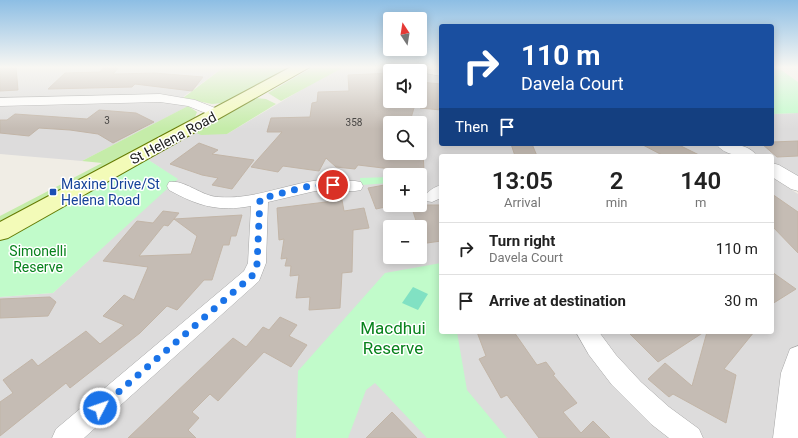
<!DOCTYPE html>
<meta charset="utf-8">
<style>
:root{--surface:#fff;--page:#f2f2f2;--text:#222;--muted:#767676;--line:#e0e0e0}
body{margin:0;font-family:Roboto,sans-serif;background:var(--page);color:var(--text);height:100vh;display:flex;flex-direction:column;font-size:15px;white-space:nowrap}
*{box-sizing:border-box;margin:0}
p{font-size:13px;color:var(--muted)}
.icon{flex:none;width:22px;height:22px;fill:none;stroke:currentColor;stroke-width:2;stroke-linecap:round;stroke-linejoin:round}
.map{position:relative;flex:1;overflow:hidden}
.details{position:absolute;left:439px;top:154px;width:335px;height:180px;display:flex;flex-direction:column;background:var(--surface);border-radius:4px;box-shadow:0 2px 10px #0003}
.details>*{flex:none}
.hud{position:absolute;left:439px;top:24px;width:335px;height:122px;border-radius:4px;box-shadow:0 2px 10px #0003;background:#1a4fa0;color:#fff;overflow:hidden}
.needle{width:26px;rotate:348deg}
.fabs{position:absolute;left:383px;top:12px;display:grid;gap:8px}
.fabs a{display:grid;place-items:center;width:44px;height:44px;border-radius:4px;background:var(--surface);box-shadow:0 2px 10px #0003;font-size:20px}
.pin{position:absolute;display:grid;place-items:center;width:34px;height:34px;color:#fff;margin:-17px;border:2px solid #fff;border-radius:50%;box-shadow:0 1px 4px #0007}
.me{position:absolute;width:44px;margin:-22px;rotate:49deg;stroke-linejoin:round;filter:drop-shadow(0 0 3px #0008)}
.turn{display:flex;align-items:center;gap:14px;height:84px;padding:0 16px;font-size:18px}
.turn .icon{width:52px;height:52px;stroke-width:2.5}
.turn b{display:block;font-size:28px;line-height:34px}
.then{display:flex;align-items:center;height:38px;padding:0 16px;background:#0003;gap:8px;font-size:15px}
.eta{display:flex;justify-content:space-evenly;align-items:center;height:68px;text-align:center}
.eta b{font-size:24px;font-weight:600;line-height:28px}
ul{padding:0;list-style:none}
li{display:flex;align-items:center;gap:12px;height:52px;padding:0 16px;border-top:1px solid var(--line)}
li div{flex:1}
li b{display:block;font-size:15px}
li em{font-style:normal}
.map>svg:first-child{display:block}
.residential{fill:#dddcdc;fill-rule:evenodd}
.grass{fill:#c5eca9}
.park{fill:#c1fbca}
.pitch{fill:#81e1c3}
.building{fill:#c5bcb4;stroke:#c2b5a7}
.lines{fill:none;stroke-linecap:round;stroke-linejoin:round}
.minor-casing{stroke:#a6a6a6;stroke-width:1}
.tertiary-casing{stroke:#a6a6a6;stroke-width:1}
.secondary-casing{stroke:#647a02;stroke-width:2}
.minor{fill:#fff;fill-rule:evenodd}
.tertiary{fill:#fff;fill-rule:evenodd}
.secondary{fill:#f3fbb8;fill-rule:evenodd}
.route{stroke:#1a73e8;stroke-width:7;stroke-dasharray:0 12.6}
.transit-dot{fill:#1a4fb4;stroke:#fff;stroke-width:1.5}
.labels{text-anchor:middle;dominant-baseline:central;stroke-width:3;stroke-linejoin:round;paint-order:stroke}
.far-number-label{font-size:10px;fill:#484644}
.street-label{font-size:14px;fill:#1f1f1f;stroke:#fff}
.transit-label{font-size:14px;fill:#164399;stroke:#fff;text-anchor:start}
.park-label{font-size:14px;fill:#08821c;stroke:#fff}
.near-park-label{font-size:17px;fill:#08821c;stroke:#fff}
</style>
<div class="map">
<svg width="798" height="438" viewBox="0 0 798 438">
<rect width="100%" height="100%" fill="#f0ede5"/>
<g class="residential">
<polygon points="0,67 224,67 183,97 198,101 82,161 0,154"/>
<path d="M344 67H399L412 71H390V101H420V73L441 76V144H713L736 156H441V332H772V177L798 194V438H0V297L53 293 177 179 147 159 194 132 227 134 311 84ZM390 123H420V153H390ZM390 175H420V205H390ZM390 227H420V257H390Z"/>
<polygon points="798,113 798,178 772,163 772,156 760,156 737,144 772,144 772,114"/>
</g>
<g class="grass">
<polygon points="224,67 293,67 223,103 212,104 183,98"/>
<polygon points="313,67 344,67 281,101 268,93"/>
<polygon points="256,98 266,99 276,104 227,134 201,135 194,132"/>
<path d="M188 106 197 112 195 117C155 139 117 163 76 184 50 197 24 208 0 223V216L102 163 82 161Z"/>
</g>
<g class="park">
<polygon points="772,67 777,67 798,82 798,113 772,114"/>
<polygon points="147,159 178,179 53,293 0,297 0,241"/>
<polygon points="390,177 390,183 361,185 360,178"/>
<polygon points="441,263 441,332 457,332 467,390 507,438 427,438 375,383 366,390 348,438 296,438 298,371 385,273"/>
</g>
<polygon class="pitch" points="413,287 428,294 418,310 402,303"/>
<g class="building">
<polygon points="0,67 16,67 18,90 0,91"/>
<polygon points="104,67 119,67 113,74 155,73 203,77 192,91 135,84 132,87 48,89 65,73 100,72"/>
<polygon points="390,73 390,101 416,101 411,118 391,118 390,153 423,153 424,170 416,170 416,172 358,165 355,169 336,167 326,158 319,171 283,166 278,172 251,167 282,132 267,132 271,118 310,117 312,103 317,102 318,92 349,91 348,75"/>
<polygon points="420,82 441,84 441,110 420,108"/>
<polygon points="99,110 136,113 154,122 113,143 98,134 70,130 39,128 29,136 0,133 0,120 7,120 15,114 87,119"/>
<polygon points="798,141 798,156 777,157 762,144 772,144 772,142"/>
<polygon points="199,143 218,150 212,154 254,160 232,189 212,185 218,178 202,175 170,164"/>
<polygon points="511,144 532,144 537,156 515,156"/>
<polygon points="641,144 677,144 701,156 664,156"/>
<polygon points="390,184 390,206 376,209 368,188"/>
<polygon points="772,194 798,212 798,253 772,226"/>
<polygon points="342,200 344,211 364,208 369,228 353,230 352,272 342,273 340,308 309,310 310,297 296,298 299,275 290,276 291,266 285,266 287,258 281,259 284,239 279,240 277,208"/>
<polygon points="411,205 441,205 441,241 420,244 420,227 418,227"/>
<polygon points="163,211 179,213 168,226 164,225 139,256 191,254 197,236 174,219 242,215 236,236 231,236 229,245 223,245 212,280 204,280 177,310 167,306 140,333 70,388 66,383 0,436 0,402 13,393 3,380 32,359 38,366 86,331 100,344 124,325 103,316 124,295 134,300 148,267 103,261 137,221 153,223"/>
<polygon points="772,272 796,289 772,304"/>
<polygon points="50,297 56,302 48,316 0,318 0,299"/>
<polygon points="280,317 297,325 289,336 307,345 291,367 264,352 218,401 210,394 192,412 199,418 188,430 196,438 128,438 233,338 246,347 263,327 269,330"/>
<polygon points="477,332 514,332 537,365 546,362 555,374 553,375 577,403 563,412 581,433 593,421 610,438 539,438 507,395 501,398 479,359 486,356"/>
<polygon points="628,332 704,332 658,362"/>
<polygon points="707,332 754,332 724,369 736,375 726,423 673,394 669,397 648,379 665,363 692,386"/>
<polygon points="392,412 417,438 366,438"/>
</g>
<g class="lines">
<g class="minor-casing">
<g id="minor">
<polygon points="160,94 195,100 223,111 224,114 218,118 188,106 160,102 0,106 0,98"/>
<path d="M320 180 355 181 361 182 363 186 361 190 355 191H315L268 202 266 263 259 281 84 438H52L56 429 244 271 248 263 251 206C218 212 198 206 169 190L167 186 169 182C184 179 201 196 218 197 253 200 286 184 320 180Z"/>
<path d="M441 185V198L432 202 426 201 424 197C428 191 434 187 441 185Z"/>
<polygon points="576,332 599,332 616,355 641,382 669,407 699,429 703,438 669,438 651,424 612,385 589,355"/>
<polygon points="798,346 798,438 773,438 781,373 790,349"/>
</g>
</g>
<g class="tertiary-casing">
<g id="tertiary">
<polygon points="407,67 441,68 441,76 408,70"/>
<path d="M716 144C730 144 748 143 757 156 743 156 726 157 716 144Z"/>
<polygon points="772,163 779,165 798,176 798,191 791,189 772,177"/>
</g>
</g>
<g class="secondary-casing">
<polygon id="secondary" points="291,67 310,67 8,238 0,240 0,222"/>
</g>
<use href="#minor" class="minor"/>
<use href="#tertiary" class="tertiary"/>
<use href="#secondary" class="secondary"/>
</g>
<linearGradient id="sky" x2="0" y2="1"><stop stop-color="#8dbee4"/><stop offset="0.52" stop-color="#f8f7f3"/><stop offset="1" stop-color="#f8f7f3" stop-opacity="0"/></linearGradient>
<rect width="798" height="129" fill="url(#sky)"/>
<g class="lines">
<polyline class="route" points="100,408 252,276 257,264 260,199 309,186 333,185"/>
</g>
<rect class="transit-dot" x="49" y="188" width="8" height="8" rx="2"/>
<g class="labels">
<g class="far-number-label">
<text x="107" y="120">3</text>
<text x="354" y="122">358</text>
</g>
<g class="street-label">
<text transform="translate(173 138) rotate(-28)">St Helena Road</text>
</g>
<g class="transit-label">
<text x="61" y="184">Maxine Drive/St<tspan x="61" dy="16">Helena Road</tspan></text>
</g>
<g class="park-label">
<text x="38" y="251">Simonelli<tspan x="38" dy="16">Reserve</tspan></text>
</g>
<g class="near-park-label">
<text x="393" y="328">Macdhui<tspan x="393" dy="20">Reserve</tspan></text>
</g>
</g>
</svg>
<div class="fabs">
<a><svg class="needle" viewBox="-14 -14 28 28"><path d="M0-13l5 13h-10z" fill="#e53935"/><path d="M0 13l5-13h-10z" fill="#767676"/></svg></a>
<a><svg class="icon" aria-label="sound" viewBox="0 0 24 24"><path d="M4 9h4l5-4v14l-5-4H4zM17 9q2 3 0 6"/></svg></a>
<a><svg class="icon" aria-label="search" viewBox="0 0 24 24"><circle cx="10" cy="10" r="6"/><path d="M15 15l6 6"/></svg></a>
<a>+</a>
<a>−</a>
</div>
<div class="pin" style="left:333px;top:185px;background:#d93025"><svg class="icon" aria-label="arrive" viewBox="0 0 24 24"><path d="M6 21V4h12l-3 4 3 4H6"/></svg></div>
<svg class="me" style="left:100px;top:408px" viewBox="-20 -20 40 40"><circle r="17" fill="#1a73e8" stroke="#fff" stroke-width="3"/><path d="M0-11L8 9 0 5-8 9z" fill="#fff"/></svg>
<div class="hud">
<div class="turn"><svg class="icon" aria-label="right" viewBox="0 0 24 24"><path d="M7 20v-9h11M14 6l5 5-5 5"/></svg><div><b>110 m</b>Davela Court</div></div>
<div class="then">Then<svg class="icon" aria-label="arrive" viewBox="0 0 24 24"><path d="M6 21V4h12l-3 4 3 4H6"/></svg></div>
</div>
<section class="details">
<div class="eta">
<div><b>13:05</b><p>Arrival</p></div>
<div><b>2</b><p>min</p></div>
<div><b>140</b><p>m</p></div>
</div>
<ul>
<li><svg class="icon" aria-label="right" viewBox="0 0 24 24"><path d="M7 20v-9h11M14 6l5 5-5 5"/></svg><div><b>Turn right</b><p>Davela Court</p></div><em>110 m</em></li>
<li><svg class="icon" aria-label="arrive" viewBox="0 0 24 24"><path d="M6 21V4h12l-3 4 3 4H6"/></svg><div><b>Arrive at destination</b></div><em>30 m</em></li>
</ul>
</section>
</div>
